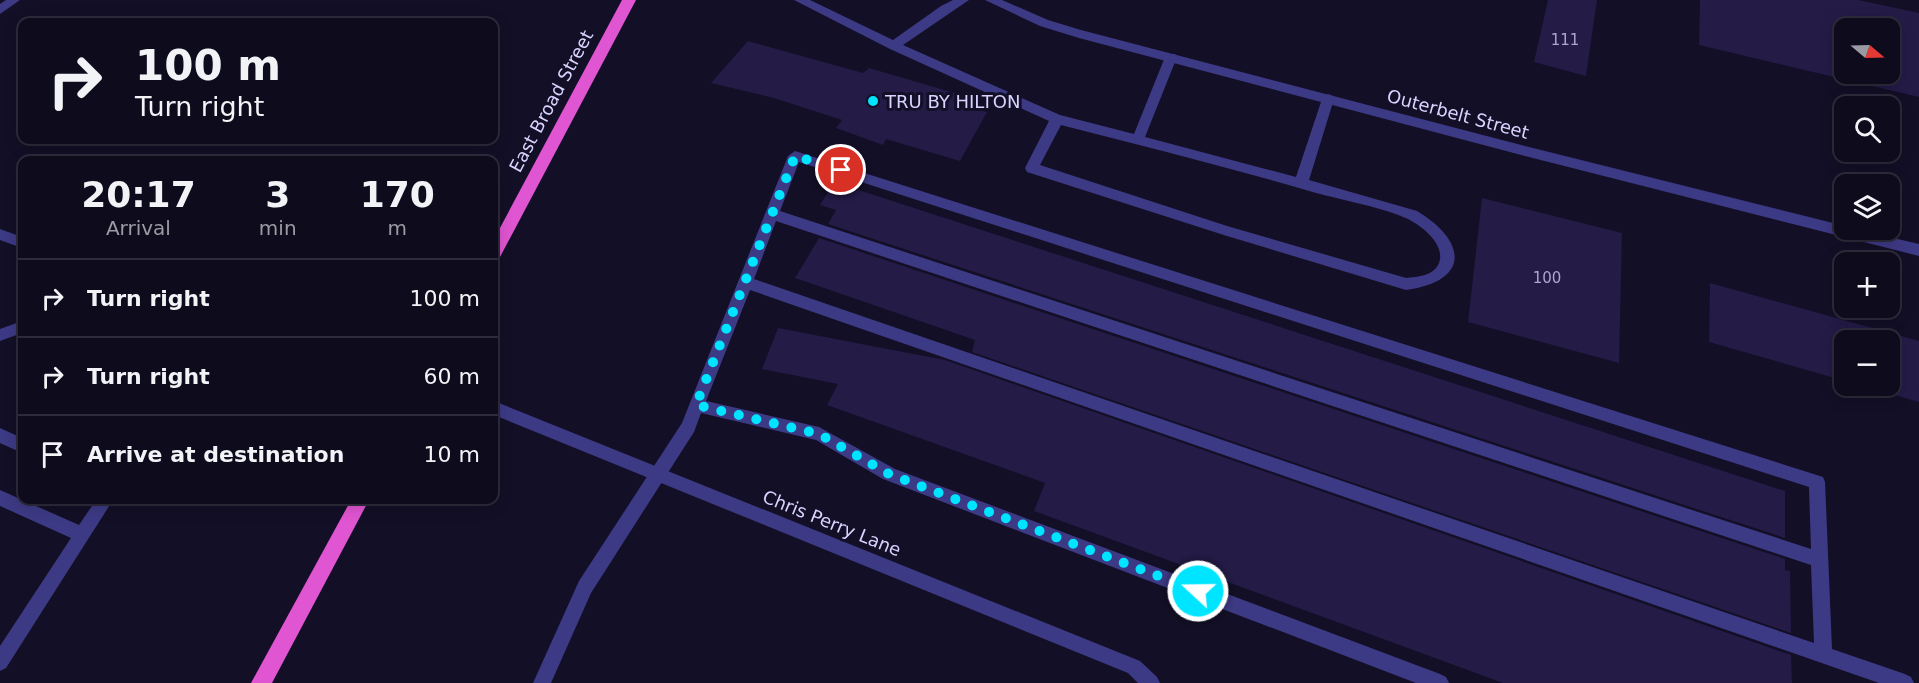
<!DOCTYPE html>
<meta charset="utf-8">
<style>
:root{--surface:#0e0b1c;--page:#171425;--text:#f1f3f6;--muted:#9b9ba3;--line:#2e2b3b}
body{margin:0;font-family:"DejaVu Sans",sans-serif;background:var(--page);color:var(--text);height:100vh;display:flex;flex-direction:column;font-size:22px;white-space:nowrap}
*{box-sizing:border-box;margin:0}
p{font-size:20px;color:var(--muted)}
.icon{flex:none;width:33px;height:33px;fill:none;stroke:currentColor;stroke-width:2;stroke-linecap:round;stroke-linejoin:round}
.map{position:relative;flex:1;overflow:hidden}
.drawer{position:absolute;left:18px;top:156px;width:480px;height:348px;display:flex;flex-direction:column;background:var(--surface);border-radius:12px;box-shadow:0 3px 15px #0003,0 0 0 2px var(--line)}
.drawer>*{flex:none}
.guide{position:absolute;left:18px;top:18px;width:480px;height:126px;border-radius:12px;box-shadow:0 3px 15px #0003,0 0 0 2px var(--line);background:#0e0b1c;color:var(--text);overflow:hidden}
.needle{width:39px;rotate:109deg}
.tools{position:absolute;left:1834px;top:18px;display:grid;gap:12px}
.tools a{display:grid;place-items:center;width:66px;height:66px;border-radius:12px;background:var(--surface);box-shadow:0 3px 15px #0003,0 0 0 2px var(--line);font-size:30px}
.pin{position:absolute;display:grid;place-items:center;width:51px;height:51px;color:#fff;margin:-26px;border:3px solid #fff;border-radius:50%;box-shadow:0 2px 6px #0007}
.me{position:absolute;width:66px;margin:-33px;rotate:291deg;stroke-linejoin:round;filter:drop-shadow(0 0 4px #0008)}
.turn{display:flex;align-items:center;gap:21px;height:126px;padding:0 18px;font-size:27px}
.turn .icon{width:78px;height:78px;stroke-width:2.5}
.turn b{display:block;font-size:42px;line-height:51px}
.eta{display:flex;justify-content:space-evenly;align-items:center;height:102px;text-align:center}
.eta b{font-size:36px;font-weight:800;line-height:42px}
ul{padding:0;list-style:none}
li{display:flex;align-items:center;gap:18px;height:78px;padding:0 18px;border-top:2px solid var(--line)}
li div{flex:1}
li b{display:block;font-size:22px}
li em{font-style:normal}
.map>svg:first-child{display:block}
.building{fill:#241b47;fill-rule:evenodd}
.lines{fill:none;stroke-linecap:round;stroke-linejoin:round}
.service{fill:#3d3a85;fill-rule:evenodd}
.minor{fill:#3d3a85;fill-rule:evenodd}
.trunk{fill:#e055d1;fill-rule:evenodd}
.route{stroke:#00e5ff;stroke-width:10;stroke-dasharray:0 18}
.poi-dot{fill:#00e5ff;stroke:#130f26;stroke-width:2}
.labels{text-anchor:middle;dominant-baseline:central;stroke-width:6;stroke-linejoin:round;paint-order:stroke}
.number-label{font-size:15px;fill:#aca6d1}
.street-label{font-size:18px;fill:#d9d4ff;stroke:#130f26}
.poi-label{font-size:18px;fill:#d9d4ff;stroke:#130f26;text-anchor:start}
</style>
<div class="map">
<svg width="1919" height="683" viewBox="0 0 1919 683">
<rect width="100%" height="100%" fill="#130f26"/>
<g class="building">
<polygon points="1548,0 1597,0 1586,76 1534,62"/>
<path d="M1700 0H1858L1919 13V97L1699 45ZM1845 28H1890V74H1845Z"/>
<polygon points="748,41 863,73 869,68 965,96 961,106 987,112 960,161 886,139 883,145 836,128 842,120 774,98 711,83"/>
<polygon points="834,182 1785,491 1785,538 828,224 836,210 820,205"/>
<polygon points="1482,198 1622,233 1619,363 1468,322"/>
<polygon points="819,238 1785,559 1785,570 1790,571 1791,633 972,352 975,340 795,278"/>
<polygon points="1710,283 1919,341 1919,402 1862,386 1890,386 1890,340 1845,340 1845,381 1709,342"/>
<polygon points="778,328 945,360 1791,655 1792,683 1503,683 1034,511 1045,483 827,405 838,384 762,369"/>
</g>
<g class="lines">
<g class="service">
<polygon points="6,0 20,0 0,14 0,4"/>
<path d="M794 0H810L893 40 941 6 953 0H969L903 45 1060 115 1134 134 1165 57 1167 54H1175L1177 57 1145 137 1296 177 1322 99 1328 94 1333 96 1334 99 1309 180 1417 211C1467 241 1471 281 1406 290L1227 236 1027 172 1025 168 1049 121 890 49ZM1061 125C1146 147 1232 168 1316 193 1343 200 1384 208 1408 219 1422 226 1448 246 1438 265 1432 276 1417 277 1406 278L1227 226 1040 165Z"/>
<path d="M795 151 1823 477 1825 482 1832 649 1905 674 1911 677 1914 683H1879L750 290 706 401 819 427 895 469 1440 674 1446 677 1449 683H1416L883 479 816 440 701 413 694 432 591 593 551 683H533L579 581 682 423 788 156ZM799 162 1809 487 1811 549 780 211ZM776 221 1811 565 1814 643 754 279Z"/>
<polygon points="0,229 22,237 22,248 0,240"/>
<polygon points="22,321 22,333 0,341 0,329"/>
<polygon points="0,428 22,438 22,453 0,443"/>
<polygon points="0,490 79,525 96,500 113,500 6,668 0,671 0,646 71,538 0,506"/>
</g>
<g class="minor">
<polygon points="985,0 1002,0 1048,20 1081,30 1525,146 1845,226 1845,230 1859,230 1919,244 1919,256 1525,156 1079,38 1040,26"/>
<polygon points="494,401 1140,661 1157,677 1160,683 1138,683 1128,673 494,415"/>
</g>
<g class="trunk">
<polygon points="622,0 636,0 500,257 494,259 494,239"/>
<polygon points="351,500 369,500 272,683 251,683"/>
</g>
</g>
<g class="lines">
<polyline class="route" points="841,170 795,156 696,405 819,434 889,474 1198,591"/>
</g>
<circle class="poi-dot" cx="873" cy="101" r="6"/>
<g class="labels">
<g class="number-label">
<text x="1565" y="40">111</text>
<text x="1547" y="278">100</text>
</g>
<g class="street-label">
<text transform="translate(551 101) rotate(-62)">East Broad Street</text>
<text transform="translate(1458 114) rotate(15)">Outerbelt Street</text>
<text transform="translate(832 523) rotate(22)">Chris Perry Lane</text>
</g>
<g class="poi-label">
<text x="885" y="101">TRU BY HILTON</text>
</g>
</g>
</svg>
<div class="tools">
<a><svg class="needle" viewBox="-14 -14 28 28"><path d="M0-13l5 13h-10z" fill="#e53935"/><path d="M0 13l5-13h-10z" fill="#9b9ba3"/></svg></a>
<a><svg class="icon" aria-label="search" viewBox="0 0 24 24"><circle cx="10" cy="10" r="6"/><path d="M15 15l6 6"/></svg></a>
<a><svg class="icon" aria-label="layers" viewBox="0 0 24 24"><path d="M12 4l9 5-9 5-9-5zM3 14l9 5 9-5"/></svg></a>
<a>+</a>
<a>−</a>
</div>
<div class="pin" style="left:841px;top:170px;background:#d93025"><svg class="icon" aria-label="arrive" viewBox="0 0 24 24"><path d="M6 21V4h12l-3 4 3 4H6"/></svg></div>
<svg class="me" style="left:1198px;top:591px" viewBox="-20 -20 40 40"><circle r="17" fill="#00e5ff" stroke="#fff" stroke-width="3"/><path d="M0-11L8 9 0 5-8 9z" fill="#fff"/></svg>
<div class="guide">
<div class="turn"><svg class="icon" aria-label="right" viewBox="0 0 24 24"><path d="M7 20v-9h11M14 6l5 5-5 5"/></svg><div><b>100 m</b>Turn right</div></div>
</div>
<section class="drawer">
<div class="eta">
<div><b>20:17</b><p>Arrival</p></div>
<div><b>3</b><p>min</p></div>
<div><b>170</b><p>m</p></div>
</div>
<ul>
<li><svg class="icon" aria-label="right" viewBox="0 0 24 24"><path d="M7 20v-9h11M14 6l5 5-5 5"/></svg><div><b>Turn right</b></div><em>100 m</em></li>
<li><svg class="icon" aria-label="right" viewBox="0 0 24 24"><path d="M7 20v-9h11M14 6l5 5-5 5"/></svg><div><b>Turn right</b></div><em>60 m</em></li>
<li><svg class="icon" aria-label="arrive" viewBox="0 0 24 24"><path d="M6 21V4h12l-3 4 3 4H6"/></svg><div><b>Arrive at destination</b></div><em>10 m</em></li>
</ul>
</section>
</div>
